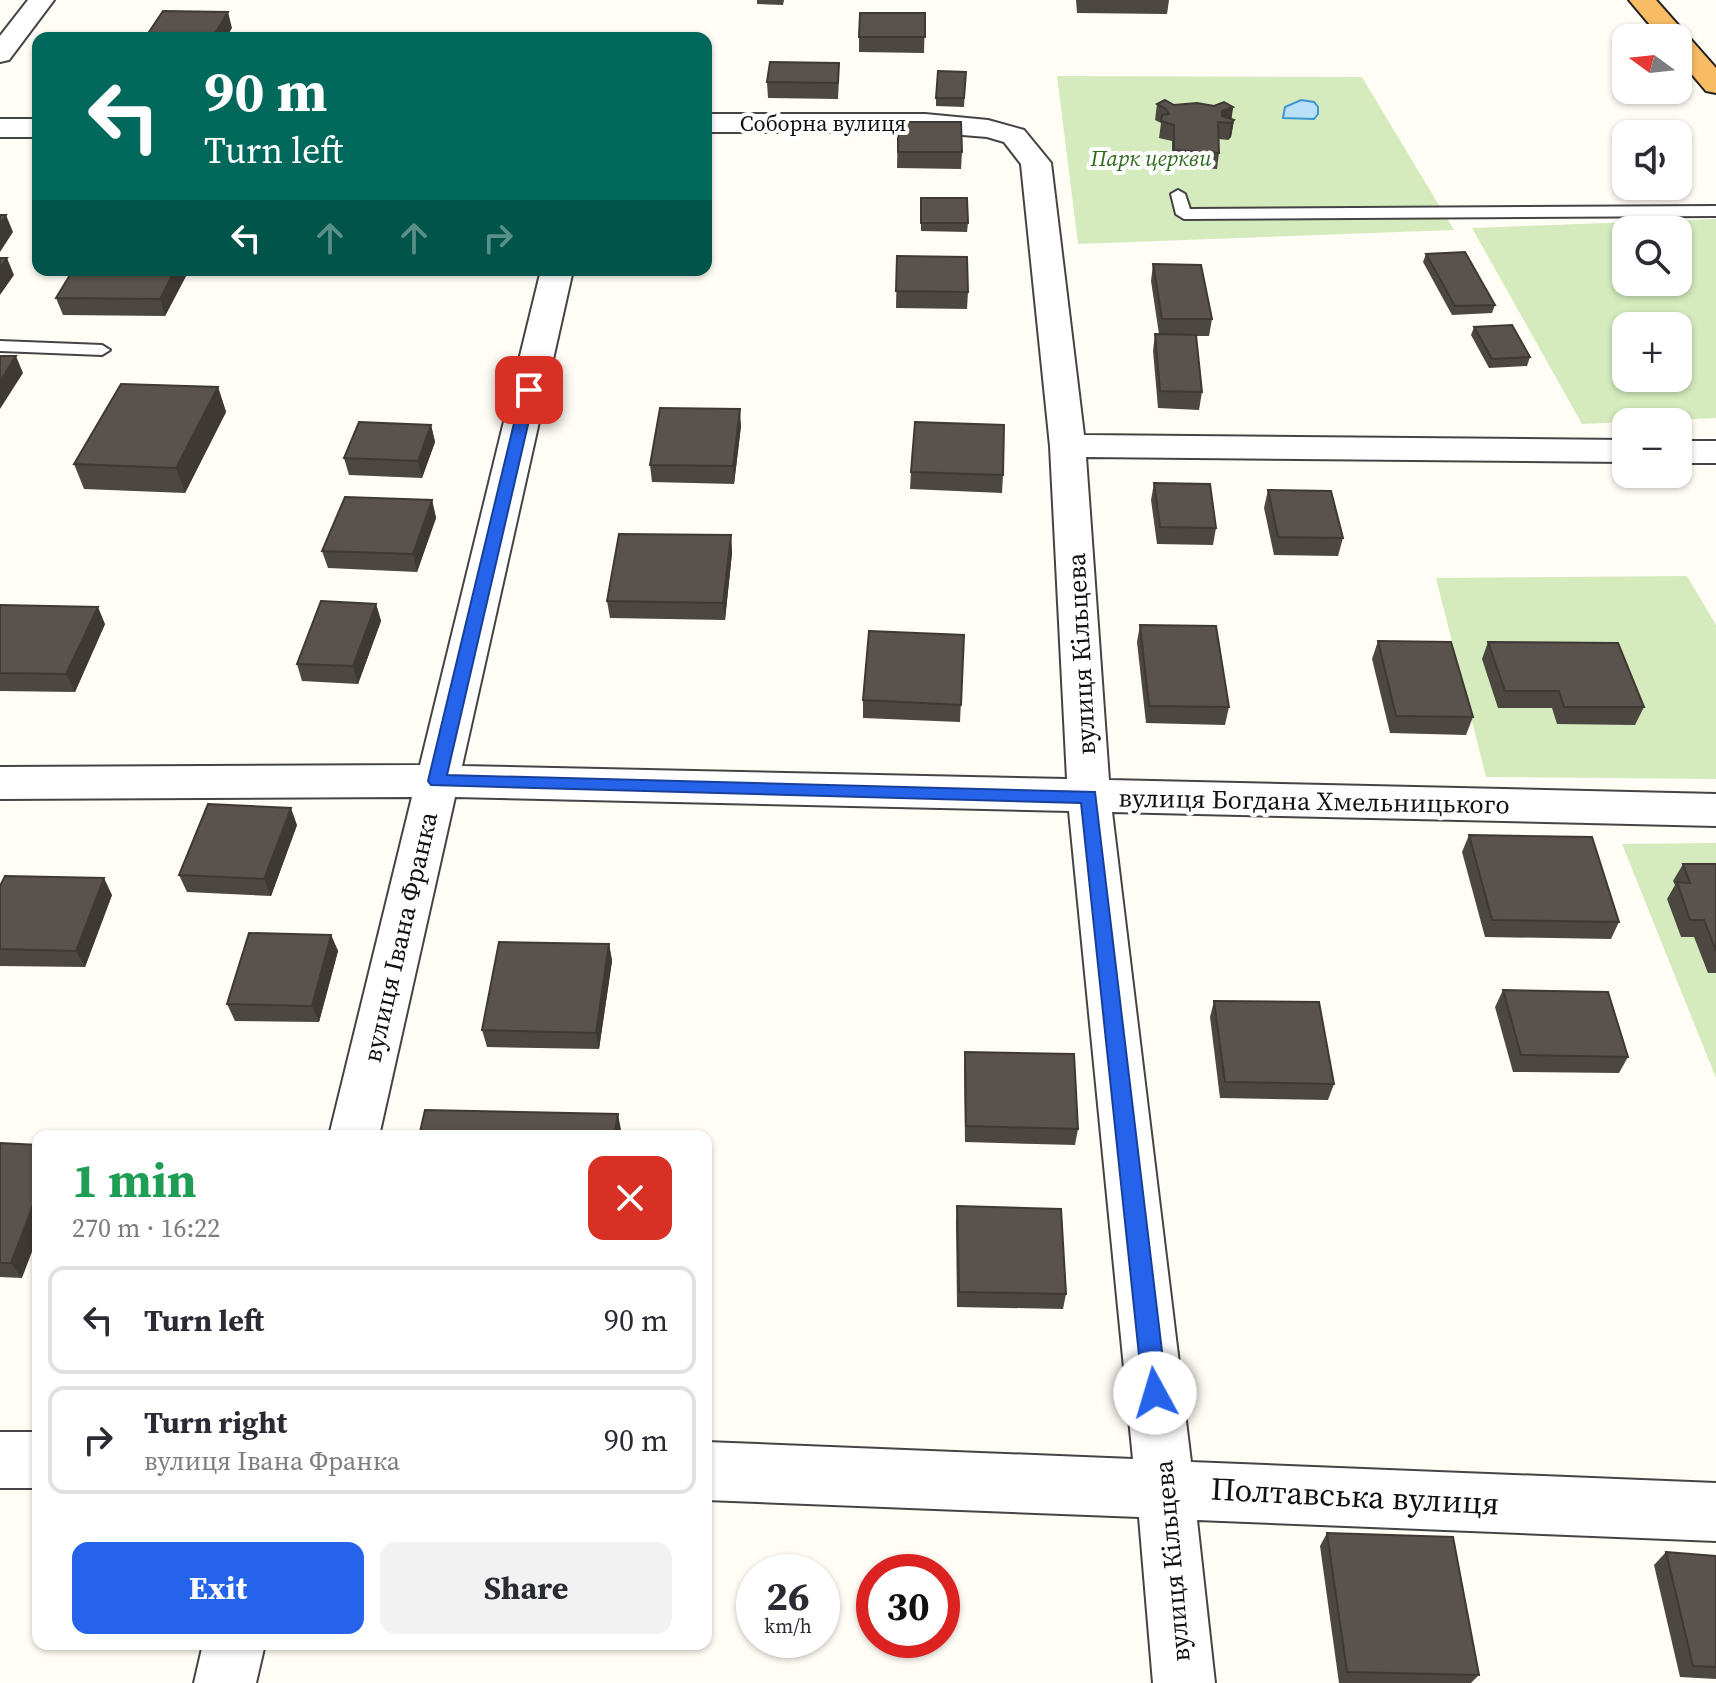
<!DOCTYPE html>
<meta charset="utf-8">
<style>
:root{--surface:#fff;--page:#f2f2f3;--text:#2b2b33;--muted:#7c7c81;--line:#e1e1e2;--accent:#2563eb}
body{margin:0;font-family:"Source Serif 4",serif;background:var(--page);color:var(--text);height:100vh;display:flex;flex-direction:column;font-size:30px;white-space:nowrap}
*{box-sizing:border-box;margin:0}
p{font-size:26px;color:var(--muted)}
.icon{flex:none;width:44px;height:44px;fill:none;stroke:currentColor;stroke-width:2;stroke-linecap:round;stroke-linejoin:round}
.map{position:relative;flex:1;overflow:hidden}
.drawer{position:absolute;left:32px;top:1130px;width:680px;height:520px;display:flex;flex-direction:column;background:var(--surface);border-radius:16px;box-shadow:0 2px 6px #0004}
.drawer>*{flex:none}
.top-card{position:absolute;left:32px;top:32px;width:680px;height:244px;border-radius:16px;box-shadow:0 2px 6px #0004;background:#00695c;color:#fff;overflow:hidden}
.needle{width:52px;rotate:285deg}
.buttons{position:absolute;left:1612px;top:24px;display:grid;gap:16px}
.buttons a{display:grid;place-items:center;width:80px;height:80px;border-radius:16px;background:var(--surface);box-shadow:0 2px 6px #0004;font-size:40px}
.speed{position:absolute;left:736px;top:1554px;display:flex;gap:16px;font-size:40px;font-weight:700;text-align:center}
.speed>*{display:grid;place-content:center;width:104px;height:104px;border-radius:50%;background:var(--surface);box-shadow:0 2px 6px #0004;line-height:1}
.speed small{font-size:20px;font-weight:400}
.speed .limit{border:12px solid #d22;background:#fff;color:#111}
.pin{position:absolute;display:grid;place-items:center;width:68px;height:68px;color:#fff;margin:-34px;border-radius:16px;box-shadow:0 4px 12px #0006}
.me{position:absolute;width:88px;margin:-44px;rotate:354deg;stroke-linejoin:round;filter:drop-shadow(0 0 6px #0008)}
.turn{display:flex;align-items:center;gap:28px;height:168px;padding:0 40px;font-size:36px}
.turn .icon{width:104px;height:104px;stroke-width:2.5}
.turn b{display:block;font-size:56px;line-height:68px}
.lanes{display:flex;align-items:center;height:76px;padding:0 40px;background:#0003;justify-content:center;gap:40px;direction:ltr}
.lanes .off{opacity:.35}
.round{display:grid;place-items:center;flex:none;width:84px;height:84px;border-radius:16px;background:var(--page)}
.head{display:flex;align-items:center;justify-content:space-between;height:136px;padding:0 40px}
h1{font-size:48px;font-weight:700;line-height:60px;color:#1e9e55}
.cta{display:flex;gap:16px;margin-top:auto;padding:16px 40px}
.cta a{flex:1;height:92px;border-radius:16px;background:var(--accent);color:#fff;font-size:32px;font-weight:700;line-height:92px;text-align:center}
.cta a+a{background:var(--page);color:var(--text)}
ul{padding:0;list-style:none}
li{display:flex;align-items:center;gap:24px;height:108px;margin:0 16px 12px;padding:0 24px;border:4px solid var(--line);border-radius:16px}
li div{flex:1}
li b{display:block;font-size:30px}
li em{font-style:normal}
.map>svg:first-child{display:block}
.green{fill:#d5ebbd;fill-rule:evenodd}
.water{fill:#b9e0f7;stroke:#3f96cf;stroke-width:2}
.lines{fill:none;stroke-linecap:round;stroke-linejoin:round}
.service-casing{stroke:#444;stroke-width:4}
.minor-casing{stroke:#444;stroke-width:4}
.trunk-casing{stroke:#222;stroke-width:4}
.service{fill:#fff;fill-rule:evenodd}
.minor{fill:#fff;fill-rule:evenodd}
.trunk{fill:#f7bc64;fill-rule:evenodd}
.wall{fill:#4d4742}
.shaded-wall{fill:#3f3936}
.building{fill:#5a524d;stroke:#3f3936;stroke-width:2}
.route{fill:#2563eb;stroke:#184099;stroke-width:2}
.labels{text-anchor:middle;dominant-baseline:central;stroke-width:8;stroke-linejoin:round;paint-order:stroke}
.far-street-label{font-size:22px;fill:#111;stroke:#fff}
.far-park-label{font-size:22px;font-style:italic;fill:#2f6b1f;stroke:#fff}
.street-label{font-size:26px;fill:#111;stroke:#fff}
.near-street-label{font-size:32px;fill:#111;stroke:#fff}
</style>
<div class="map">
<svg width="1716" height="1683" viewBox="0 0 1716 1683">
<rect width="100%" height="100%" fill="#fffdf5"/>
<g class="green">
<polygon points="1057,76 1362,77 1454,230 1078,244"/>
<path d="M1716 219V418L1582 424 1472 228ZM1626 230H1678V282H1626ZM1626 326H1678V378H1626Z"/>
<polygon points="1687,576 1716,625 1716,779 1486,777 1436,578"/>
<polygon points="1716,843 1716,1078 1622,844"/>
</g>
<polygon class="water" points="1301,100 1314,102 1318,107 1318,114 1314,119 1283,118 1285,107"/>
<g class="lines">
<g class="service-casing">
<g id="service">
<polygon points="1178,190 1185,194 1190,209 1716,206 1716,216 1184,219 1176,214 1171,194"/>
<polygon points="0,341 102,345 110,350 102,355 0,351"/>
</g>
</g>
<g class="minor-casing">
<g id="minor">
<polygon points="28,0 54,0 9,60 0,62 0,36"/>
<polygon points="706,114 925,114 988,120 1024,130 1051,163 1084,435 1626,440 1626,462 1086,457 1109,780 1716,794 1716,826 1112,812 1191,1462 1716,1483 1716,1541 1197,1520 1215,1683 1153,1683 1139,1517 706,1500 706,1442 1133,1459 1069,811 455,797 379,1136 329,1136 412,797 0,799 0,767 420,765 541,270 573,270 462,766 1067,779 1050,446 1021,164 1004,142 987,137 925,132 706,132"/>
<rect x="0" y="119" width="38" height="18"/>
<rect x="1678" y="441" width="38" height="22"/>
<rect x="0" y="1432" width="38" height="56"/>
<polygon points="203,1644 265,1644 256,1683 194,1683"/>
</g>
</g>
<g class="trunk-casing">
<polygon id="trunk" points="1629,0 1656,0 1716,68 1716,93 1706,91 1678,58 1678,38 1661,38"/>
</g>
<use href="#service" class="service"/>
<use href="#minor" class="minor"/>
<use href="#trunk" class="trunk"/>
</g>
<g class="wall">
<polygon points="757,0 784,0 783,5 757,4"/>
<polygon points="1076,0 1169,0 1167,14 1077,13"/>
<polygon points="925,13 924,53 859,52 859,37"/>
<polygon points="966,72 964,107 936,106 936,98"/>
<polygon points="839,78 838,99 768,98 767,82"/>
<polygon points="1157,104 1233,107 1231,119 1234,120 1231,137 1228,140 1219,139 1219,153 1217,169 1172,166 1172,141 1159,138 1161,123 1155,120"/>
<polygon points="898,122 962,152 961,169 897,168"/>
<polygon points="921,198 968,223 967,232 921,231"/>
<polygon points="1426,254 1495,305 1492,313 1452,315 1423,262"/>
<polygon points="897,256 968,292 967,309 896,308"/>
<polygon points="1153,264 1212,319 1209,336 1196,336 1202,392 1199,410 1158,408 1153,351 1155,334 1159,334 1151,281"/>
<polygon points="186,276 165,316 63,315 56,298"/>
<polygon points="1474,327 1530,357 1527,366 1489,368 1471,335"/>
<polygon points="218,387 226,412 185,493 84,489 74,464"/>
<polygon points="431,425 435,442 422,478 349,475 344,458"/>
<polygon points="741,426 734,484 652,482 650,465"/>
<polygon points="911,472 1003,475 1002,493 910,489"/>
<polygon points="1154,483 1216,528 1213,545 1157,544 1151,500"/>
<polygon points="1268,490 1343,538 1338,556 1274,555 1264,508"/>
<polygon points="432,500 436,518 417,572 328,568 322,551"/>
<polygon points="731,535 732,553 725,620 610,618 607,601"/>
<polygon points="376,604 381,621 358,684 302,681 297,664"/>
<polygon points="0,605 105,624 75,692 0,691"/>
<polygon points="1140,625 1229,707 1225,725 1146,723 1137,642"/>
<polygon points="964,635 960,722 863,718 863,700"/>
<polygon points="1378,641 1473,717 1466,735 1390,733 1372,659"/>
<polygon points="1488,642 1644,707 1635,725 1557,724 1552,708 1498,708 1482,659"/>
<polygon points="297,825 271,896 187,892 179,875"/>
<polygon points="1469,835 1619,922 1611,939 1485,937 1462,852"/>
<polygon points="1683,864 1716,864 1716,973 1708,973 1694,937 1681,937 1667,899 1675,885 1673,881"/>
<polygon points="0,886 112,895 85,967 0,966"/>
<polygon points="331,935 338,951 319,1022 235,1021 227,1004"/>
<polygon points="609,944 612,961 599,1049 487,1047 482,1030"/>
<polygon points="1503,990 1628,1057 1619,1073 1513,1072 1495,1007"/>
<polygon points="1214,1001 1334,1084 1328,1100 1220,1098 1210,1017"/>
<polygon points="965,1052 1078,1129 1075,1145 965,1142 964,1068"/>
<polygon points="0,1143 22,1278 0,1277"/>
<polygon points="957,1206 1066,1294 1063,1309 957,1307 956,1221"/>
<polygon points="1327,1533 1479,1675 1471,1683 1339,1683 1320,1546"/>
<polygon points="1666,1552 1716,1556 1716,1679 1680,1677 1654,1565"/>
</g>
<g class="shaded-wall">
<polygon points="228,12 232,28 226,38 212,38"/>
<polygon points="1233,107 1231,123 1220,123 1222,111"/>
<polygon points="1234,120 1231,137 1228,140 1231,123"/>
<polygon points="6,215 13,232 0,252 0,225"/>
<polygon points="7,258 14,275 0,295 0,268"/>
<polygon points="175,270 184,270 186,276 165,316 160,299"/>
<polygon points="16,356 23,373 0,409 0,381"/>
<polygon points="218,387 226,412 185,493 176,468"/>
<polygon points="740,409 741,426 734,484 733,466"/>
<polygon points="431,425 435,442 422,478 418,461"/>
<polygon points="432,500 436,518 417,572 413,554"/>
<polygon points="731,535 732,553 725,620 723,603"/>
<polygon points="376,604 381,621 358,684 353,666"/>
<polygon points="98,607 105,624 75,692 66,674"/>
<polygon points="291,808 297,825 271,896 264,879"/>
<polygon points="104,878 112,895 85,967 76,951"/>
<polygon points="331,935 338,951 319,1022 312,1006"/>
<polygon points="609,944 612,961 599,1049 596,1033"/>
<polygon points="618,1114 621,1130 620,1136 614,1136"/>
<polygon points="38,1192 38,1236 22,1278 11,1263"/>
</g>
<g class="building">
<polygon points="163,11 228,12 212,38 145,38"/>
<polygon points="860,13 925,13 925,37 859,37"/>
<polygon points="401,34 459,34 458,38 399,38"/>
<polygon points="506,35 576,36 575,38 505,38"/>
<polygon points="770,62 839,63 838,83 767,82"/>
<polygon points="938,71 966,72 964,98 936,98"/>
<polygon points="1165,100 1174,105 1197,103 1214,106 1224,102 1233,107 1222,111 1222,116 1234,120 1231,123 1218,122 1219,153 1174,150 1174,125 1161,121 1162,115 1169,114 1166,109 1157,104"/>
<polygon points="898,122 961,122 962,152 898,152"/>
<polygon points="921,198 967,198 968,223 921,223"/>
<polygon points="0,215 6,215 0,225"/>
<polygon points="1465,252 1495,305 1455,306 1426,254"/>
<polygon points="897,256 967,257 968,292 896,291"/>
<polygon points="0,258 7,258 0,268"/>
<polygon points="1153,264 1201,265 1212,319 1162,319"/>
<polygon points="73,270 175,270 160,299 56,298"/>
<polygon points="1512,325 1530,357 1492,359 1474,327"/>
<polygon points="1155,334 1196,335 1202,392 1160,391"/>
<polygon points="0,356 16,356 0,381"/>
<polygon points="121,384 218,387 176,468 74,464"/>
<polygon points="660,408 740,409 733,466 650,465"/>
<polygon points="359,422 431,425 418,461 344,458"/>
<polygon points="915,422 1004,425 1003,475 911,472"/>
<polygon points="1154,483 1210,484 1216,528 1160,527"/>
<polygon points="1268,490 1331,491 1343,538 1278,537"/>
<polygon points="345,497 432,500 413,554 322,551"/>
<polygon points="619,534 731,535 723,603 607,601"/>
<polygon points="321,601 376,604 353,666 297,664"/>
<polygon points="0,605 98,607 66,674 0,673"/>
<polygon points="1140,625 1216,626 1229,707 1149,706"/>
<polygon points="869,631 964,635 961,705 863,700"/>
<polygon points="1378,641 1451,642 1473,717 1396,716"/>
<polygon points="1488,642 1618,643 1644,707 1564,707 1559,691 1505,691"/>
<polygon points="208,804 291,808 264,879 179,875"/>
<polygon points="1469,835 1592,837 1619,922 1492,920"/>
<polygon points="1683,864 1716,864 1716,951 1704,920 1690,920 1677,882 1690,883"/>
<polygon points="5,876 104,878 76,951 0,949 0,886"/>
<polygon points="249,933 331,935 312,1006 227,1004"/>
<polygon points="499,942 609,944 596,1033 482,1030"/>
<polygon points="1503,990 1608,992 1628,1057 1521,1055"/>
<polygon points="1214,1001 1319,1002 1334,1084 1225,1082"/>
<polygon points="965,1052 1074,1054 1078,1129 966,1126"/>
<polygon points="425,1110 618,1114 614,1136 419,1136"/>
<polygon points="0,1143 38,1145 38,1192 11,1263 0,1263"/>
<polygon points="957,1206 1061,1209 1066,1294 959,1292"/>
<polygon points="1327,1533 1453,1537 1479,1675 1347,1672"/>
<polygon points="1666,1552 1716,1556 1716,1667 1693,1666"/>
</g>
<polygon class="route" points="529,386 536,390 447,775 1095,792 1167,1393 1163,1401 1155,1405 1147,1401 1143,1393 1081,803 431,785 428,781 522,390"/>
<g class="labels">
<g class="far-street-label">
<text x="823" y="123">Соборна вулиця</text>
</g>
<g class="far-park-label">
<text x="1151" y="158">Парк церкви</text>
</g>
<g class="street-label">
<text transform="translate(1081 654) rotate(-93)">вулиця Кільцева</text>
<text transform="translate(1314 801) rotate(1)">вулиця Богдана Хмельницького</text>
<text transform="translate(400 937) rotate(-77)">вулиця Івана Франка</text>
<text transform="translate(1172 1561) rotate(-95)">вулиця Кільцева</text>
</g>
<g class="near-street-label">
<text transform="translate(1355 1496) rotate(3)">Полтавська вулиця</text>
</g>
</g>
</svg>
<div class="buttons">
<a><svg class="needle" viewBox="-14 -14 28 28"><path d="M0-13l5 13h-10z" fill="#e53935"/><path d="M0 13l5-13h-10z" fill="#7c7c81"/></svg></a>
<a><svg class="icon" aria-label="sound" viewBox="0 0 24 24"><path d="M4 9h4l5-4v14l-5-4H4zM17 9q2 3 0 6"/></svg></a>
<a><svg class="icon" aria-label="search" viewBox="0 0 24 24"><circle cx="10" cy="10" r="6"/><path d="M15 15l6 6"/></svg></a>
<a>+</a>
<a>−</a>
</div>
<div class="speed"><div>26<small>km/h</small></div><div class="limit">30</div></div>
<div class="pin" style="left:529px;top:390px;background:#d93025"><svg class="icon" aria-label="arrive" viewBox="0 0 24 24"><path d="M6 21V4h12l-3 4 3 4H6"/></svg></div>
<svg class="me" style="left:1155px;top:1393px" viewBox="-20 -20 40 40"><circle r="19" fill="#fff"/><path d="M0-13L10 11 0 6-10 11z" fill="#2563eb"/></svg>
<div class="top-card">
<div class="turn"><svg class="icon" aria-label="left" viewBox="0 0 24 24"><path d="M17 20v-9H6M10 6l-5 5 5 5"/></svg><div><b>90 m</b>Turn left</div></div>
<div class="lanes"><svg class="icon" aria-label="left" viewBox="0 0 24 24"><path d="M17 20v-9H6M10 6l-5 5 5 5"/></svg><svg class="icon off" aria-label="ahead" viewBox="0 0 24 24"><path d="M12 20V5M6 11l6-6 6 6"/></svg><svg class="icon off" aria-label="ahead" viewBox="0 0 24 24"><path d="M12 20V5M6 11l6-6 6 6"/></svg><svg class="icon off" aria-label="right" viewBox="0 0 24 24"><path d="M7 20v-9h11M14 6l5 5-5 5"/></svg></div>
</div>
<section class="drawer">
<div class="head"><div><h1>1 min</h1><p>270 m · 16:22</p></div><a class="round" style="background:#d93025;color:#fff"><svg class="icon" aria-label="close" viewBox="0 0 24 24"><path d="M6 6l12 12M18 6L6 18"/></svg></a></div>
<ul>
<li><svg class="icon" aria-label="left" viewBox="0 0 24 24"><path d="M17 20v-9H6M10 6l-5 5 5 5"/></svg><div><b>Turn left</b></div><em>90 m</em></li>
<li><svg class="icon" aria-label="right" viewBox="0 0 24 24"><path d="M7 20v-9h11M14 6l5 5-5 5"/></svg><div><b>Turn right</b><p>вулиця Івана Франка</p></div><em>90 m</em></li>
</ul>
<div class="cta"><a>Exit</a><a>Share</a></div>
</section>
</div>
